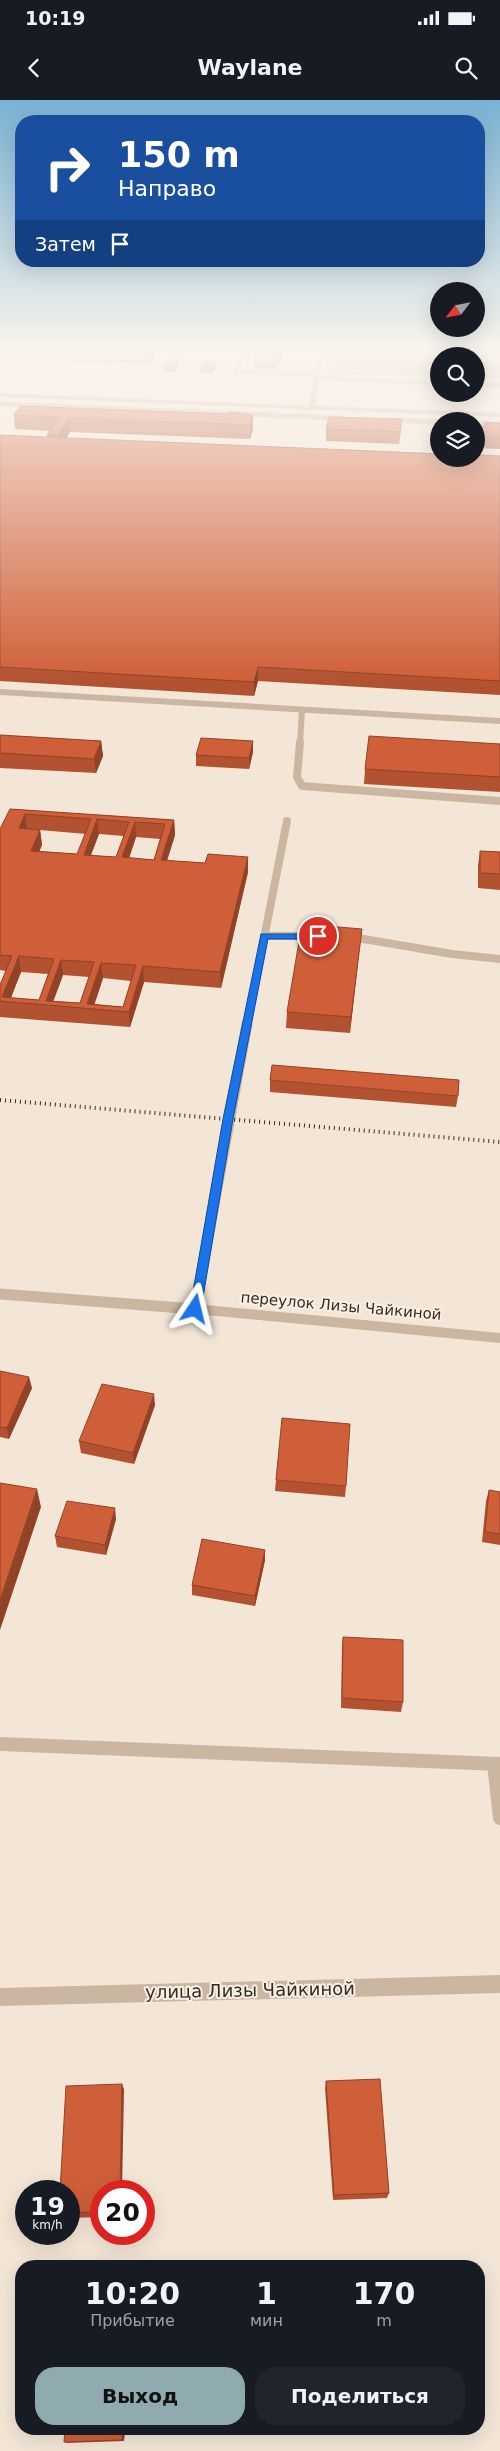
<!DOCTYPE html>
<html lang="ru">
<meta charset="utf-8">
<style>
:root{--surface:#171b24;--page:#20242c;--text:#f1f3f6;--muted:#9ea1a6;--accent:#8fabb0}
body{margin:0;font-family:"DejaVu Sans",sans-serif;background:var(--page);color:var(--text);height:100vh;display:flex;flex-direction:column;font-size:19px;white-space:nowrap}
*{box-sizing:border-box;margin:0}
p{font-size:16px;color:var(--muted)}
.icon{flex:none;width:28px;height:28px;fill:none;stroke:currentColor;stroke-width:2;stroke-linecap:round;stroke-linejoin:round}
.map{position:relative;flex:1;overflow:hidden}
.sheet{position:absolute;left:15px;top:2160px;width:470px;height:175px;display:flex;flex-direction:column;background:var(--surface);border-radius:20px;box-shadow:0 5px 20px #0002}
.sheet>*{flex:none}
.guide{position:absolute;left:15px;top:15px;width:470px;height:152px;border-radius:20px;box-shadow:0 5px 20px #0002;background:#1a4fa0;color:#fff;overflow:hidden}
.needle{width:32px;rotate:238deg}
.buttons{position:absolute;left:430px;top:182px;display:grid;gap:10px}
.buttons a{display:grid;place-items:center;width:55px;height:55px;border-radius:50%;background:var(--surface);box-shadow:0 5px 20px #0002;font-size:25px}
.speed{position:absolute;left:15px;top:2080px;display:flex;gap:10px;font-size:25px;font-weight:700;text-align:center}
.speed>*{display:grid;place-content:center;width:65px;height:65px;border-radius:50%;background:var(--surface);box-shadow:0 5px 20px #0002;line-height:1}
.speed small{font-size:12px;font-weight:400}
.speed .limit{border:8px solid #d22;background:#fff;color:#111}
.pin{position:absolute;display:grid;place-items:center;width:42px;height:42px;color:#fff;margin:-21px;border:2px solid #fff;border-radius:50%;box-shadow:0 1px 5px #0007}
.me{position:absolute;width:55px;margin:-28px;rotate:10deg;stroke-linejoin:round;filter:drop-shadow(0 0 4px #0008)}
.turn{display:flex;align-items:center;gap:18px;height:105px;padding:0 20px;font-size:22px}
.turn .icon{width:65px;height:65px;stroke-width:2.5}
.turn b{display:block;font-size:35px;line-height:42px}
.then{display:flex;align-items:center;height:48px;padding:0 20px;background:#0003;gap:10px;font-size:19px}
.eta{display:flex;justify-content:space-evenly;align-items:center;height:85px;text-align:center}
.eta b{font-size:30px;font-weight:800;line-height:35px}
.action{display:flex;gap:10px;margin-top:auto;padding:10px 20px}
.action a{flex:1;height:58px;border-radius:20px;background:var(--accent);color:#111;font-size:20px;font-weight:800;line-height:58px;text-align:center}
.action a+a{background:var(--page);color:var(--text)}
.status{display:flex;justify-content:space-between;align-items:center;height:35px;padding:0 25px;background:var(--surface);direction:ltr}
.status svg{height:14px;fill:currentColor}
header{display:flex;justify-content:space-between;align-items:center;height:65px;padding:0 20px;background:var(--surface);font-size:22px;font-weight:800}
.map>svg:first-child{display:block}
.green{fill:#b3c396}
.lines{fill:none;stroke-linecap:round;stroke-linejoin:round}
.path{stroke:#b7a08c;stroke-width:1;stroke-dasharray:1 1;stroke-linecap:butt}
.service-far4{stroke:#cbb6a2;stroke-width:5}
.service-far3{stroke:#cbb6a2;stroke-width:6}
.service-far2{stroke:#cbb6a2;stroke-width:8}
.service-far1{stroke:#cbb6a2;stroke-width:11}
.service{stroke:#cbb6a2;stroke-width:14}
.minor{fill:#cbb6a2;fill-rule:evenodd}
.tertiary{fill:#cbb6a2;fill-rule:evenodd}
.rail{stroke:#362b25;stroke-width:4;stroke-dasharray:1 4;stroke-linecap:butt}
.wall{fill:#b25230;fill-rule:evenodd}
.shaded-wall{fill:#914227}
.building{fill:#cf5f38;stroke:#914227;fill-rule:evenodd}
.route{fill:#1a73e8;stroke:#114b97}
.labels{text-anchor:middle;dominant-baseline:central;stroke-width:4;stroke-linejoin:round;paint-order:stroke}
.street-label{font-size:15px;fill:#362b25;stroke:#faf0e3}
.near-street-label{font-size:18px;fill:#362b25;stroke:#faf0e3}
</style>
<div class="status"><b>10:19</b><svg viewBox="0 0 49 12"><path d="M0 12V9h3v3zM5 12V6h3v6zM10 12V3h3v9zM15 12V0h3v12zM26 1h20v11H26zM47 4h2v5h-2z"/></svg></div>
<header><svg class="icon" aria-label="back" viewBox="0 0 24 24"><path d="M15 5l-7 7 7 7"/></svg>Waylane<svg class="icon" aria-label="search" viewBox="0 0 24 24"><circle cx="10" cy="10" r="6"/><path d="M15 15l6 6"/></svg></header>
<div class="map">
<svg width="500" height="2351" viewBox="0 0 500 2351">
<rect width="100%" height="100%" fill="#f3e6d7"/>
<polygon class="green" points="333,252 500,252 500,279 476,279 476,256 439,256 439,277 327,274"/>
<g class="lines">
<g class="path">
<polyline points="152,255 206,263"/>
<polyline points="404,265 406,252"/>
<polyline points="434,265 436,252"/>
</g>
<g class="service-far4">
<polyline points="243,252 236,271 316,274"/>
<polyline points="315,278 439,283"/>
<polyline points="476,284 500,285"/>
<polyline points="0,304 343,318"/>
<polyline points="386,320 439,322"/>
<polyline points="476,324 500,325"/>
</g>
<g class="service-far3">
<polyline points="0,592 500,621"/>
<polyline points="300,643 302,611"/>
</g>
<g class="service-far2">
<polyline points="300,642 297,677 302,686 500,701"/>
<polyline points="264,836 315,836"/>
<polyline points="346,836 452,854 500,859"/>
<polyline points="247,925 287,721"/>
</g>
<polyline class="service-far1" points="0,1194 195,1209 247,924"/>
<g class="service">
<polyline points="0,1644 500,1664"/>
<polyline points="494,1664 500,1718"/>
</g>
<g class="minor">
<polygon points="195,1204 500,1233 500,1243 195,1214 190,1212 189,1209 190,1206"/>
<polygon points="500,1875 500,1893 0,1906 0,1888"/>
</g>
<polygon class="tertiary" points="321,252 325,252 319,274 315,306 500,313 500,317 0,297 0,293 309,306 313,274"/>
<polyline class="rail" points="0,1000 500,1042"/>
</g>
<g class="wall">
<polygon points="0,252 153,252 154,258 150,264 0,259"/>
<polygon points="255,252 284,252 277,269 255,268"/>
<polygon points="179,260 179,265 175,272 163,272 163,268"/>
<polygon points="216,266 212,274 200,273 200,269"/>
<polygon points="14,315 253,315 253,329 250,339 70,332 66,338 500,356 500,595 258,581 254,596 0,581 0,335 47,337 47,335 50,331 15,329"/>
<polygon points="500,323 500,349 476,348 476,326 484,326"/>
<polygon points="326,329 401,331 399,344 326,341"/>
<polygon points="0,635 101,641 103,656 96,673 0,668"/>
<polygon points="253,641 253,652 249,669 196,666 196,655"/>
<polygon points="500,644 500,692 364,684 365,669"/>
<path d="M10 709 174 720 175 735 167 761 205 763 248 757V772L221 888 144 882 130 927 0 917V885L6 871 0 870V729ZM40 730 86 734 77 754 39 751 42 745ZM99 734 124 736 116 757 91 755ZM136 737 160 739 154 760 129 758ZM21 872 48 874 39 900 11 898ZM63 875 89 877 80 903 53 901ZM103 878 131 881 123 907 94 904Z"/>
<polygon points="480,751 500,752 500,790 478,788 478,766"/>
<polygon points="360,844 350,933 286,928 287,912"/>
<polygon points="270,980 458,996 456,1007 270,992"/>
<polygon points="0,1271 32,1288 9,1339 0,1337"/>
<polygon points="155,1305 134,1364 81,1353 79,1341"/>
<polygon points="276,1380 346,1386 345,1397 275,1391"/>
<polygon points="489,1390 500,1392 500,1445 482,1442 486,1401"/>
<polygon points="116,1419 106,1455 57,1447 55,1436"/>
<polygon points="265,1450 265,1460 255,1506 192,1495 192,1485"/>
<polygon points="343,1537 403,1602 401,1612 341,1608 342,1547"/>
<polygon points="326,1981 389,2093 387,2098 333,2100 325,1988"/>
<polygon points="122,1984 124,1990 101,2091 101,2117 69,2118 69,2091"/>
<polygon points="125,2329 124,2341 67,2343 64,2342"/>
<polygon points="331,2329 409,2329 331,2331"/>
</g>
<g class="shaded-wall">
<polygon points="149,252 153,252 154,258 150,264"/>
<polygon points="278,252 284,252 277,269 278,254"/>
<polygon points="179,260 179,265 175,272 175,268"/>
<polygon points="215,262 216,266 212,274 212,269"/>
<polygon points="253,315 253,329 250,339 250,325"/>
<polygon points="69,318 70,332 59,349 58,335"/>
<polygon points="258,567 258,581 254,596 254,582"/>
<polygon points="101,641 103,656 96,673 94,659"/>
<polygon points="253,641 253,652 249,669 249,658"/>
<polygon points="25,714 27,730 19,728"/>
<polygon points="97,719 99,734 85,770 84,755"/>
<polygon points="174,720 175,735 162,776 161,760"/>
<polygon points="135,722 136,737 124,773 122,757"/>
<polygon points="40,730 42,745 33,766 31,751"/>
<polygon points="248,757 248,772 221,888 220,872"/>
<polygon points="362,829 360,844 350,933 351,917"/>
<polygon points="19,856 21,872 9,902 2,897"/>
<polygon points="61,860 63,875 52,905 46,901"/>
<polygon points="101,863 103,878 93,909 87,904"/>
<polygon points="143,866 144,882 130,927 129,912"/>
<polygon points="29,1277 32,1288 9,1339 7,1328"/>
<polygon points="154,1294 155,1305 134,1364 133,1353"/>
<polygon points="37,1389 41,1407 0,1530 0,1500"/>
<polygon points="115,1408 116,1419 106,1455 105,1445"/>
<polygon points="265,1450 265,1460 255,1506 255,1496"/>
<polygon points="122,1984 124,1990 122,2091 120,2091"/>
<polygon points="123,2329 125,2329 124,2341 122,2340"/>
</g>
<g class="building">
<polygon points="255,252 278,252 278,254 255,253"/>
<polygon points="167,260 179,260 175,268 163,268"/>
<polygon points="204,261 215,262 212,269 200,269"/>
<polygon points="20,306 229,314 230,312 253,315 250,325 69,318 58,335 47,335 59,317 14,315"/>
<polygon points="329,317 402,319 400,332 326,329"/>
<polygon points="485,322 500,323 500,337 476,336 476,326 485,326"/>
<polygon points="0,335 439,354 439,359 476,359 476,355 500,356 500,581 258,567 254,582 0,567"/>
<polygon points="0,635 101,641 94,659 0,653"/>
<polygon points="369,636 500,644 500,677 365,669"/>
<polygon points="201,638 253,641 249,658 196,655"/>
<path d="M10 709 174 720 161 760 205 763 208 754 248 757 220 872 143 866 129 912 0 901V885L12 856 0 855V729ZM25 714 91 719 77 754 31 751 40 730 19 728ZM97 719 129 722 116 757 84 755ZM135 722 165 724 154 760 122 757ZM19 856 54 859 39 900 2 897ZM61 860 94 862 80 903 46 901ZM101 863 136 865 123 907 87 904Z"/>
<polygon points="480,751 500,752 500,774 480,773"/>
<polygon points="302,824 362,829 351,917 287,912"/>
<polygon points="272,965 459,980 458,996 270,980"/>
<polygon points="0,1271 29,1277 7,1328 0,1327"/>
<polygon points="102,1284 154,1294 133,1353 79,1341"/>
<polygon points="282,1318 350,1324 346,1386 276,1380"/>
<polygon points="0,1383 37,1389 0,1500"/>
<polygon points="489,1390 500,1392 500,1434 485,1432"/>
<polygon points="67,1401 115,1408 105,1445 55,1436"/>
<polygon points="202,1439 265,1450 255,1496 192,1485"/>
<polygon points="343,1537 403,1540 403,1602 342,1598"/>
<polygon points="380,1979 389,2093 334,2095 326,1981"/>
<polygon points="122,1984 120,2091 101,2091 101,2112 69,2113 69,2091 60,2091 66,1986"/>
<polygon points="65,2329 123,2329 122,2340 64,2342"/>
<polygon points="332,2329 368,2329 332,2330"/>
</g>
<linearGradient id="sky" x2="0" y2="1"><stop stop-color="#79b2d2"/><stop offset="0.43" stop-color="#faf4ed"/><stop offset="1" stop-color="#faf4ed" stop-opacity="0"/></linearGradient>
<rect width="500" height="581" fill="url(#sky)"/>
<polygon class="route" points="261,834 318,834 323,836 318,839 268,839 233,1019 201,1209 195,1213 190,1209 223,1019"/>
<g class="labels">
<g class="street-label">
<text transform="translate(341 1206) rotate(5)">переулок Лизы Чайкиной</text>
</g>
<g class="near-street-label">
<text transform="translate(250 1890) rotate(-1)">улица Лизы Чайкиной</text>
</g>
</g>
</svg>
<div class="buttons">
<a><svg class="needle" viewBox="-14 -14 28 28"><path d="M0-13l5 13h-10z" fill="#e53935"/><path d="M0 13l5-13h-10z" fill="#9ea1a6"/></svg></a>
<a><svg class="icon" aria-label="search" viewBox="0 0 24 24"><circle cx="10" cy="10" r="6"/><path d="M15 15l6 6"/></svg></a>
<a><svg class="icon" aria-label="layers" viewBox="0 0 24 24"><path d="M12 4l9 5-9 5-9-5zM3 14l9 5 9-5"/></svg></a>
</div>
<div class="speed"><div>19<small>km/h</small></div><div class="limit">20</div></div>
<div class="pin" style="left:318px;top:836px;background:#d93025"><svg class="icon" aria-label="arrive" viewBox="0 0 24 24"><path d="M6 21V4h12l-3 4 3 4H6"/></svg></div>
<svg class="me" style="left:195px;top:1209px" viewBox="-20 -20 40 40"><path d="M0-17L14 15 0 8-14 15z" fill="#1a73e8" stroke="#fff" stroke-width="4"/></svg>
<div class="guide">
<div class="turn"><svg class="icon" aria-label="right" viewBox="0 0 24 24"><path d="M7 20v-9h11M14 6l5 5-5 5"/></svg><div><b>150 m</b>Направо</div></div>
<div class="then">Затем<svg class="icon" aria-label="arrive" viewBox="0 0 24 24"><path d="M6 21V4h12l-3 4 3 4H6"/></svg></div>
</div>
<section class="sheet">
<div class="eta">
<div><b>10:20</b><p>Прибытие</p></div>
<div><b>1</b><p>мин</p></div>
<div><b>170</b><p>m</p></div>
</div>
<div class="action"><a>Выход</a><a>Поделиться</a></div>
</section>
</div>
